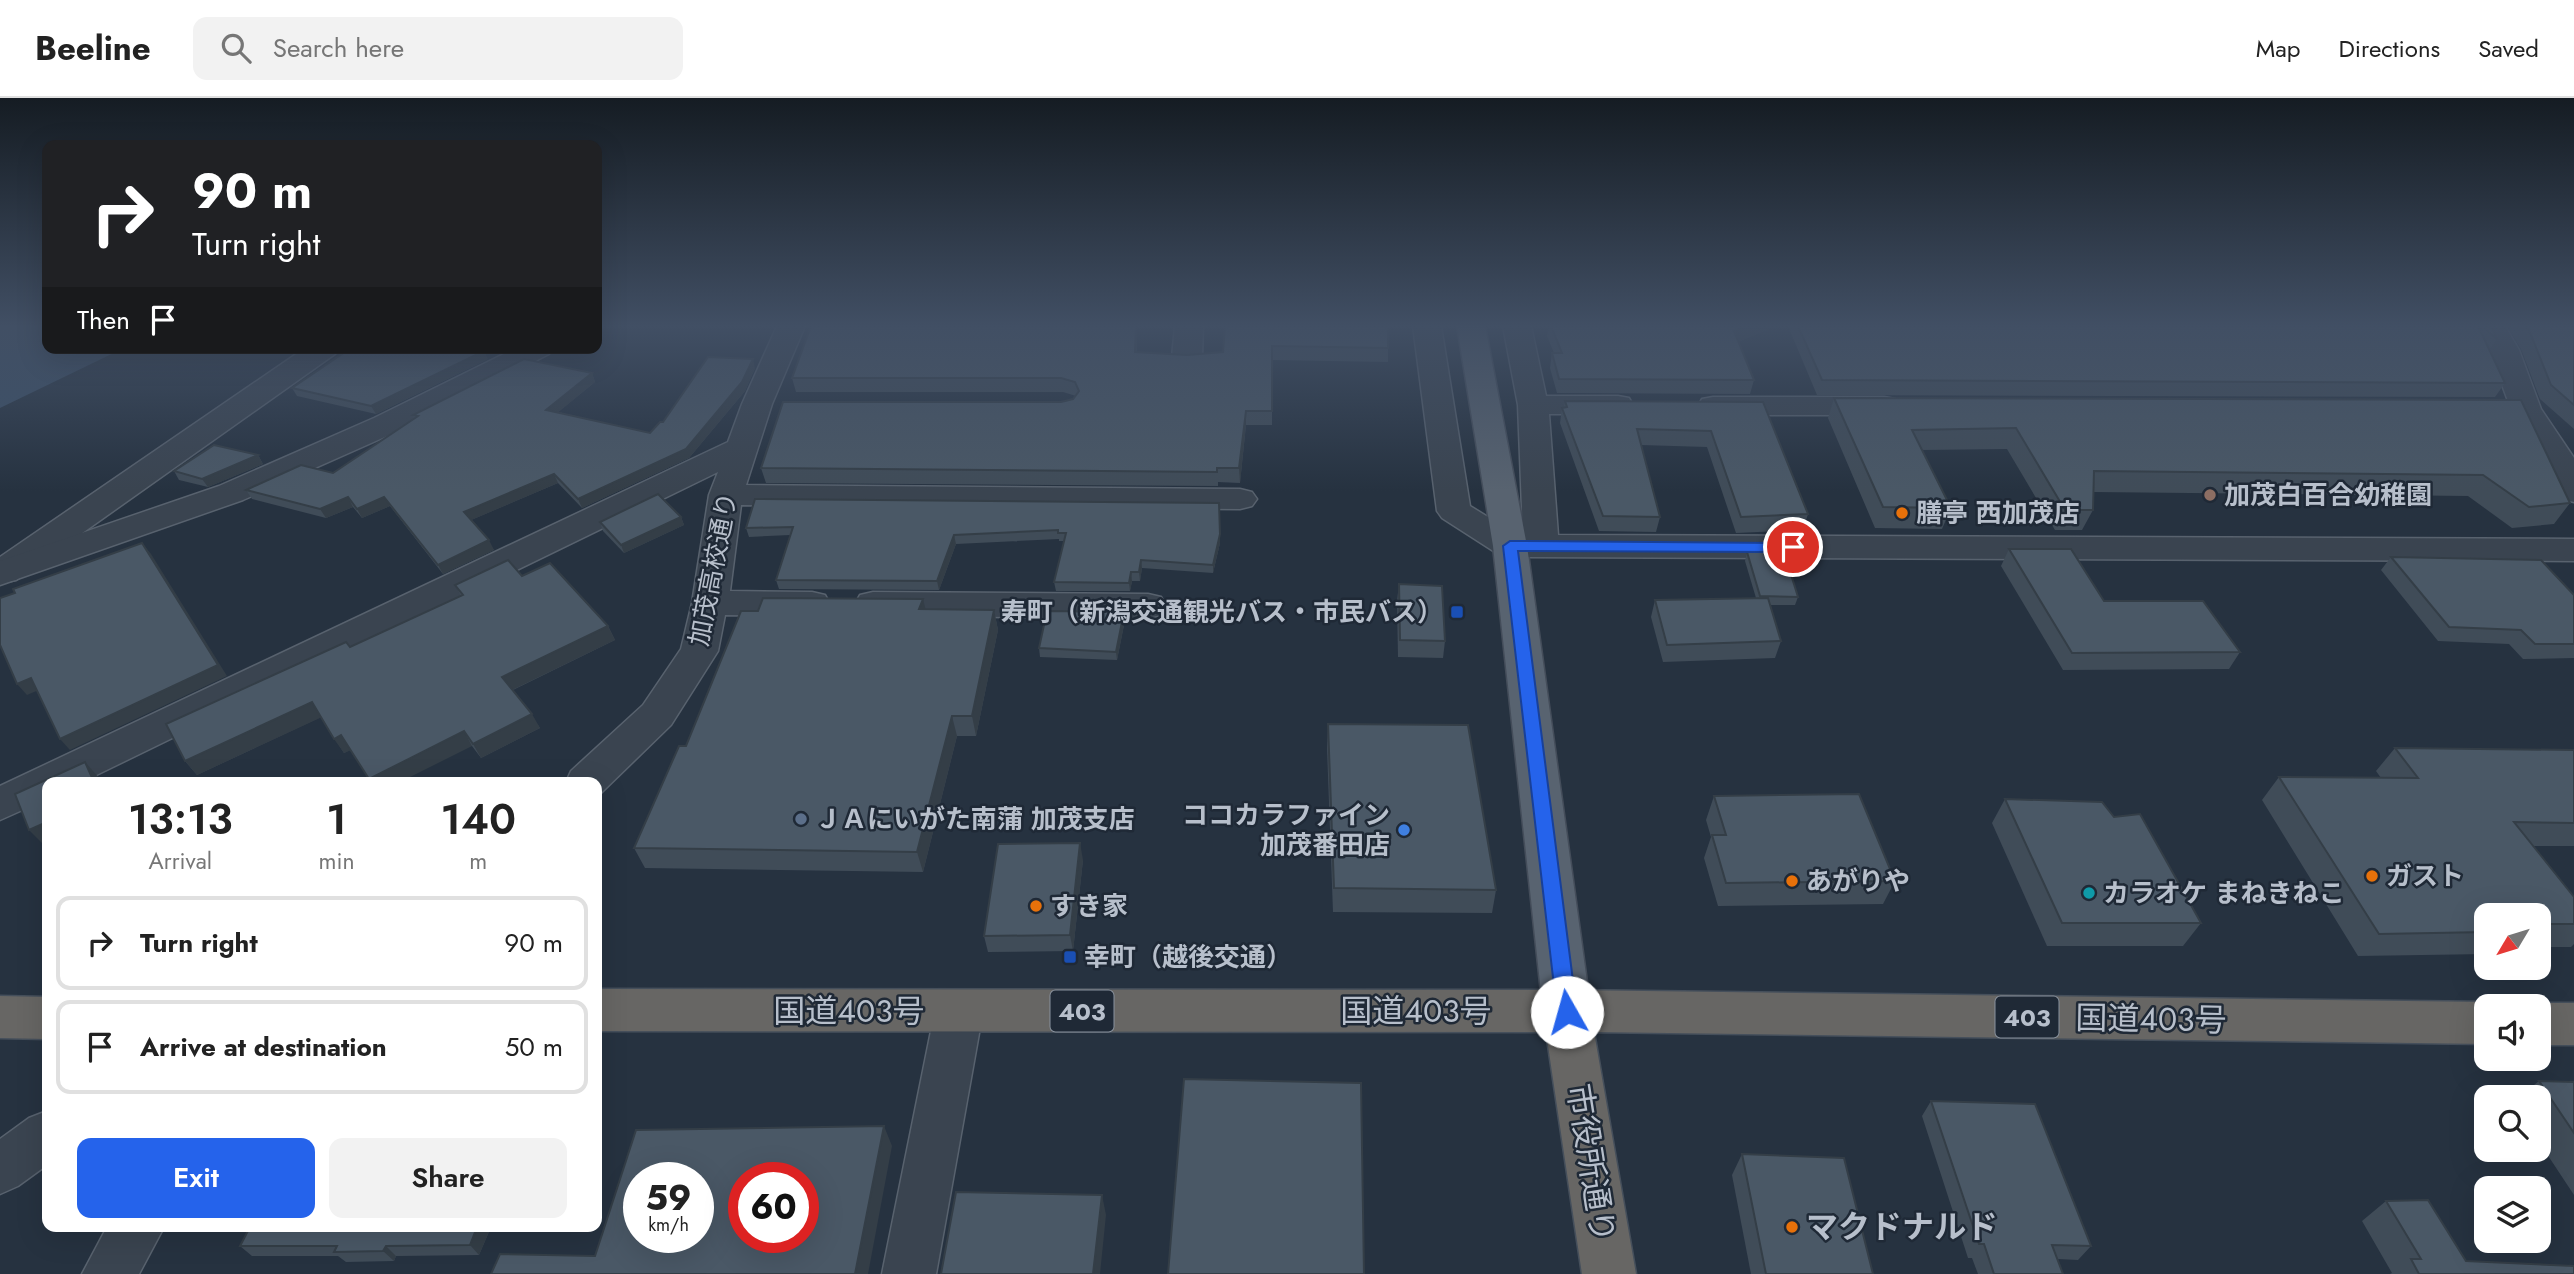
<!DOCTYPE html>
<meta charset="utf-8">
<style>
:root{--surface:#fff;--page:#f2f2f2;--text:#222;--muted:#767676;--line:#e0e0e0;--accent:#2563eb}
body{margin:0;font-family:Jost,"Noto Sans JP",sans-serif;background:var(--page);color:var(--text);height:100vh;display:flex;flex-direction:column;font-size:26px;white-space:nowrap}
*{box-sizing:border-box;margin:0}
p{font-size:23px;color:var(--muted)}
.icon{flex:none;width:38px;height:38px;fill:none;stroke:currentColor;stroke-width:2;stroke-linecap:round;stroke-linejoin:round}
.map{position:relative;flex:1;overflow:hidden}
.panel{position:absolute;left:42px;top:679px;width:560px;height:455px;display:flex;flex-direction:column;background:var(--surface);border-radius:14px;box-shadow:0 7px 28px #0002}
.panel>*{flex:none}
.guide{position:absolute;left:42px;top:42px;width:560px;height:214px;border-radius:14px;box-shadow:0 7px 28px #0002;background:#202124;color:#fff;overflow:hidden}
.needle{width:46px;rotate:232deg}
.controls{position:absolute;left:2474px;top:805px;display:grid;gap:14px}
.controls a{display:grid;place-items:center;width:77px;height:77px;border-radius:14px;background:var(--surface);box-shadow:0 7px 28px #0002;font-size:35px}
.speed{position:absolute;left:623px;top:1064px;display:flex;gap:14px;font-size:35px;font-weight:700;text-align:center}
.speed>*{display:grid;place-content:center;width:91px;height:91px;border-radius:50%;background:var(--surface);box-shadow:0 7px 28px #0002;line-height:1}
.speed small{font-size:18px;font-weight:400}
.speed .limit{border:10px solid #d22;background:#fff;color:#111}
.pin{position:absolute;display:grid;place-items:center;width:60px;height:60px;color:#fff;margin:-30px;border:4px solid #fff;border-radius:50%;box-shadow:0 2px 7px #0007}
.me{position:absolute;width:77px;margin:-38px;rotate:353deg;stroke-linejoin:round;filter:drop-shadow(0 0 5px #0008)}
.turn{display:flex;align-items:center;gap:24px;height:147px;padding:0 35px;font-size:32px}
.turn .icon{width:91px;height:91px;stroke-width:2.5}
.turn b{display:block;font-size:49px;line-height:60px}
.then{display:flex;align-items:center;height:66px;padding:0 35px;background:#0003;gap:14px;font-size:26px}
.eta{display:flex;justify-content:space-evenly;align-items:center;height:119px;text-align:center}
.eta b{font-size:42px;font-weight:600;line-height:49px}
.cta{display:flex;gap:14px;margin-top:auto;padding:14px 35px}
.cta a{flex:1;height:80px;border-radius:14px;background:var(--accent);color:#fff;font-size:28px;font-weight:600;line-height:80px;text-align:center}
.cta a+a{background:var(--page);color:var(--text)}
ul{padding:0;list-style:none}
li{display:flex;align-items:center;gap:21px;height:94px;margin:0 14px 10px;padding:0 21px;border:4px solid var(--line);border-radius:14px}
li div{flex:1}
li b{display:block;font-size:26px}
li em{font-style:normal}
header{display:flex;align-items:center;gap:42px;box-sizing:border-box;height:98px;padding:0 35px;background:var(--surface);border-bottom:2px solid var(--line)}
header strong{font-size:33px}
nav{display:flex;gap:38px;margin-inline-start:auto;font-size:24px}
.search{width:490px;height:63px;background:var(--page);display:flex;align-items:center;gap:18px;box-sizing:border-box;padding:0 24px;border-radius:14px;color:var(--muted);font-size:26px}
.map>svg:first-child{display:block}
.water{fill:#3c5169}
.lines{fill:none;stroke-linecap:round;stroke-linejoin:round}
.minor-casing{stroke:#58626e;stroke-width:3}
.tertiary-casing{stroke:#58626e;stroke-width:3}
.primary-casing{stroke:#444d5a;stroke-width:3}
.trunk-casing{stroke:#454f5b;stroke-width:3}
.minor{fill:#3a4450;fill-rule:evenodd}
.tertiary{fill:#3a4450;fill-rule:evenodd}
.primary{fill:#586370;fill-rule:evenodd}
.trunk{fill:#676664;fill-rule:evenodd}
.wall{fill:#404c58}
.shaded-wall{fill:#343e47}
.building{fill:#4a5866;stroke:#343e47;stroke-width:2;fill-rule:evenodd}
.route{fill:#2563eb;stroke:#184099;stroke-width:2}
.education-dot{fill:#8d6e63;stroke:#1f2936;stroke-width:2.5}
.food-dot{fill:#e8710a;stroke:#1f2936;stroke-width:2.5}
.transit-dot{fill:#1a4fb4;stroke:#1f2936;stroke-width:2.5}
.service-dot{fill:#5c6f8a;stroke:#1f2936;stroke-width:2.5}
.shop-dot{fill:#3f7fe0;stroke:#1f2936;stroke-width:2.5}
.culture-dot{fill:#0f9aa8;stroke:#1f2936;stroke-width:2.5}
.labels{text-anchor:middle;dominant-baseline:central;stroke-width:5;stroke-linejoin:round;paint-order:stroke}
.shield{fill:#1f2936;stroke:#89929e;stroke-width:2}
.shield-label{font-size:24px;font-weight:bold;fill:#b7bfcb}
.poi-label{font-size:26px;font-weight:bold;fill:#b7bfcb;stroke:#1f2936;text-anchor:start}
.street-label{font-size:26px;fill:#b7bfcb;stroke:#1f2936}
.near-street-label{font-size:32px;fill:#b7bfcb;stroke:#1f2936}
.near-poi-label{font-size:32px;font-weight:bold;fill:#b7bfcb;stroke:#1f2936;text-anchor:start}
</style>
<header>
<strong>Beeline</strong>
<div class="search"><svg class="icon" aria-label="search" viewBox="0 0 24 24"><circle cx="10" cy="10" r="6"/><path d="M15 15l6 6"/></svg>Search here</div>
<nav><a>Map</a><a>Directions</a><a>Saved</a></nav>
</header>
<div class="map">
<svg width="2574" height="1176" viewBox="0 0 2574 1176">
<rect width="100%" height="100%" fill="#263240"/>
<polygon class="water" points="0,228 47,228 47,250 124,250 0,310"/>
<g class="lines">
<g class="minor-casing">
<g id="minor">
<polygon points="777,228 805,228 772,306 746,387 1240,391 1252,394 1257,401 1252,408 1240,411 741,407 730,493 812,494 825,497 830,506 825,515 812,518 725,517 718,553 671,627 601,695 597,696 597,684 566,684 571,673 643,607 681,551 692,505 709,397 718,374 82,684 47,684 47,701 0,722 0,688 728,344 742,306"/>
<polygon points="1175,228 1203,228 1202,259 1197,265 1187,268 1177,265 1172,259"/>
<polygon points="1413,228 1441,228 1470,408 1517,437 1523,437 1518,307 1503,228 1531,228 1546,298 1618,298 1629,300 1633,307 1629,314 1618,316 1549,316 1558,437 2574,441 2574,463 1510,459 1498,456 1442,420 1437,413"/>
<polygon points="2477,228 2505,228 2519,252 2541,311 2574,360 2574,404 2562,401 2543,362 2511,311 2489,252"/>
<polygon points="305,250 339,250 335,256 16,482 0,485 0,459"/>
<polygon points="1713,299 1884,299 1895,301 1899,308 1895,315 1884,317 1713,317 1702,315 1698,308 1702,301"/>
<polygon points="873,494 1148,496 1161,499 1166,508 1161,517 1148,520 873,518 860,515 855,506 860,497"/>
<polygon points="959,892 976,898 983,913 936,1176 882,1176 935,913 942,898"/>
<polygon points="47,1013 47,1067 18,1088 0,1096 0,1041 29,1020"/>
<polygon points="107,1129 164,1129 139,1176 82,1176"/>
</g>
</g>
<g class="tertiary-casing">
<polygon id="tertiary" points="516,250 553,250 549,256 396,334 243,402 0,487 0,463 219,388 374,320"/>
</g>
<g class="primary-casing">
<polygon id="primary" points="1457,228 1485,228 1527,448 1591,913 1584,928 1567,934 1550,928 1543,913 1493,448"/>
</g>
<g class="trunk-casing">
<g id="trunk">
<polygon points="597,891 1567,892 2487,904 2498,908 2487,908 2487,946 1594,934 1636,1176 1582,1176 1546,934 597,933"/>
<polygon points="0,898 47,899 47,941 0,940"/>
<polygon points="2539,905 2574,905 2574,947 2539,947 2539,908 2530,908"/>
</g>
</g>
<use href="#minor" class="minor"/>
<use href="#tertiary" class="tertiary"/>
<use href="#primary" class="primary"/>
<use href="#trunk" class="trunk"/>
</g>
<g class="wall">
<polygon points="811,228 1137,228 1137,254 1187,257 1223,254 1225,228 1392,228 1392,229 1388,229 1388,264 1272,262 1272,327 1246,327 1240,385 1218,384 1218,388 766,385 761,370 1073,301 1076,298 1063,294 796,294 792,280"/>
<polygon points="1549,228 1776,228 1738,244 1754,282 1750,296 1557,295 1550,270 1552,255 1554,255 1547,238"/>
<polygon points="1788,228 2491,228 2497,241 2490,251 2505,285 2495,299 1817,297"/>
<polygon points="2507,228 2574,228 2574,331 2540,301 2521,251"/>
<polygon points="488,261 376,316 297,298 292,290"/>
<polygon points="755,270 745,293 689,360 582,410 558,385 471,422 494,452 443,476 390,408 362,420 353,409 326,420 252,401 246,392 333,375 414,321 413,317 592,275 595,284 558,314 650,335 663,324"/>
<polygon points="1834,300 2521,302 2570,405 2554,426 2512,430 2468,398 2093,394 2093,412 2082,432 2055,432 2007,351 1922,352 1951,410 1942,431 1875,430 1828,320"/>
<polygon points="1565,303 1763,304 1808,416 1803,432 1736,435 1707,349 1641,347 1660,419 1656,434 1599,433 1560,325 1562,310 1564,309"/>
<polygon points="258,357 263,366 208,389 179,382 174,373"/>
<polygon points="755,401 1220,445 1213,475 1142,470 1140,483 1132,483 1130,493 1056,493 1054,484 1064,443 1059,443 1059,441 956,446 939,492 779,491 776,482 790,437 749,439 746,430"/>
<polygon points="681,419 684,427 624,455 603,433 600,424"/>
<polygon points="2009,451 2104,503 2240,554 2229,571 2063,572 2001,468"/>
<polygon points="1747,454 1798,499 1795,507 1770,507 1781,543 1775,560 1663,564 1651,519 1655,502 1756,500 1745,463"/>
<polygon points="2391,459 2574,497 2574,560 2523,561 2509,546 2438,543 2381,472"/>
<polygon points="522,478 608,528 615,542 513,592 540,630 481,660 472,648 350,652 344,655 321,619 197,677 185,663 350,549 461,498 455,487"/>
<polygon points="1399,486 1445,543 1443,560 1398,559 1397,503"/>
<polygon points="925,511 994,512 998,532 976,638 957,638 923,774 645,770 634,750 686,648"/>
<polygon points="1125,522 1117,562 1040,559 1039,550"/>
<polygon points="1328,626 1496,792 1492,815 1333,814 1327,650"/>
<polygon points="2395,650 2574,652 2574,748 2533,748 2574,799 2574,846 2571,849 2539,849 2539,817 2487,817 2487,856 2358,858 2262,702 2279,679 2381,680 2376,673"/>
<polygon points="1714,698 1895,783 1883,806 1718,808 1704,760 1711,739 1706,722"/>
<polygon points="2005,701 2201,825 2183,848 2047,848 1992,725"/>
<polygon points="1083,762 1073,853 988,854 984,838"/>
<polygon points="2539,983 2574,984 2574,1097 2539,1044 2539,999 2519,999"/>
<polygon points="1931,1003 2091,1148 2078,1162 2058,1161 2063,1176 1978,1176 1972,1160 1968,1160 1922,1018"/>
<polygon points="1742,1056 1873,1176 1751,1176 1732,1077"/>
<polygon points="2386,1103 2466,1163 2574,1176 2390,1176 2392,1175 2362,1123"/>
<polygon points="491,1129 479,1157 396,1158 394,1163 346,1164 338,1158 252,1158 240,1148"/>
</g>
<g class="shaded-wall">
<polygon points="1136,228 1137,228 1136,268 1135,254"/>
<polygon points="1745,228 1776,228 1730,247 1734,233"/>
<polygon points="484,253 488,261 376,316 371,308"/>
<polygon points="753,261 755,270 745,293 689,360 582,410 578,401"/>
<polygon points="592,275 595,284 550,321 546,312"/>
<polygon points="1246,313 1246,327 1240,385 1239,370"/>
<polygon points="258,357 263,366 208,389 202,381"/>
<polygon points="554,376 558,385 469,423 464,414"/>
<polygon points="348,399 353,409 326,420 320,411"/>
<polygon points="384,399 390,408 362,420 357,411"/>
<polygon points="681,419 684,427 624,455 621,447"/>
<polygon points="1220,436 1220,445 1213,475 1213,467"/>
<polygon points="954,437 956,446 939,492 937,483"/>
<polygon points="489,442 494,452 443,476 438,467"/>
<polygon points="142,445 151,456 227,578 70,652 60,641"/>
<polygon points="1141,462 1142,470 1140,483 1139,474"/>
<polygon points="1131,474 1132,483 1130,493 1129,485"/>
<polygon points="923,501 928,521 919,511"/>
<polygon points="994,512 998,532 976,638 972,618"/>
<polygon points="1124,514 1125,522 1117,562 1116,554"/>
<polygon points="608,528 615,542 510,593 502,579"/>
<polygon points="31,580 41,591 27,597 17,586"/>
<polygon points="312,604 322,619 197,677 185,663"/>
<polygon points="532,616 540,630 481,660 473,646"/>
<polygon points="952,618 957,638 923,774 917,754"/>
<polygon points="464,633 472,648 400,684 371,684 369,681"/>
<polygon points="341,637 351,652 344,655 334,641"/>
<polygon points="85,664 100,681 102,684 94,684"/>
<polygon points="47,724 47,748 46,749 29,732"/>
<polygon points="1080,745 1083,762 1073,853 1070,837"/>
<polygon points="884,1028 892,1048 868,1176 855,1176"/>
<polygon points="1102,1097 1106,1117 1100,1176 1093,1176"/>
<polygon points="477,1129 491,1129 479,1157 470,1147"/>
<polygon points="386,1148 396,1158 394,1163 383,1153"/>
</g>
<g class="building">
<polygon points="811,228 1136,228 1135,254 1187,257 1223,254 1225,228 1388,228 1388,250 1272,248 1272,313 1246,313 1239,370 1217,370 1217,374 761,370 783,304 1061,304 1073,301 1079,293 1075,284 1061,280 792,280"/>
<polygon points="1551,228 1745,228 1734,233 1754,282 1559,281 1552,255 1562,255"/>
<polygon points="1798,228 2478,228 2505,285 1822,282"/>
<polygon points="2482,228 2491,228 2497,241"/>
<polygon points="2526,228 2574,228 2574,307 2551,287 2531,237"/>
<polygon points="351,250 471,250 484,253 371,308 292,290"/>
<polygon points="708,259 753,261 742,284 686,351 578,401 554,376 464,414 489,442 438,467 384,399 357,411 348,399 320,411 246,392 301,367 333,375 418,318 413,317 524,261 592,275 546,312 650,335 660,324 663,324"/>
<polygon points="1834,300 2521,302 2570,405 2529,409 2483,377 2094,373 2093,412 2065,412 2016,330 1912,332 1951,410 1883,409"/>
<polygon points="1565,303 1763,304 1808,416 1741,419 1711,333 1637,331 1660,419 1603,418 1562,310 1567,309"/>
<polygon points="214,347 258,357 202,381 174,373"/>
<polygon points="658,396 681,419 621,447 600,424"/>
<polygon points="755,401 1219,405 1220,436 1213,467 1141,462 1139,474 1131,474 1129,485 1054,484 1066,435 1058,435 1058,432 954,437 937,483 776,482 793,429 746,430"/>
<polygon points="142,445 218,567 60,641 31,580 17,586 0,547 0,500 15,495 13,491"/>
<polygon points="2009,451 2071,451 2104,503 2203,503 2240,554 2072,555"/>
<polygon points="1747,454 1784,454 1798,499 1760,498"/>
<polygon points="2391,459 2541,462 2574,497 2574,546 2535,546 2521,532 2449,529"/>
<polygon points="508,462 522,478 550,465 608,528 502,579 532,616 473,646 464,633 369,681 341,637 334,641 312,604 185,663 166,626 346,544 350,549 463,497 455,487"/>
<polygon points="1399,486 1442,488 1445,543 1400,542"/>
<polygon points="763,500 923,501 919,511 994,512 972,618 952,618 917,754 634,750 679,648 686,648 741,513 758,513"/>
<polygon points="1768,500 1781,543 1667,547 1655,502"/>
<polygon points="1047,513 1124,514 1116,554 1039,550"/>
<polygon points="1328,626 1468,627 1496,792 1334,790"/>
<polygon points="2395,650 2574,652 2574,725 2514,724 2574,799 2574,826 2539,826 2539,817 2487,817 2487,834 2379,836 2279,679 2418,680"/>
<polygon points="85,664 94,684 47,684 47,724 29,732 15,696"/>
<polygon points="1859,696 1895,783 1726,785 1712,737 1726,737 1714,698"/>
<polygon points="2005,701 2102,704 2114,719 2140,716 2201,825 2062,825"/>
<polygon points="1080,745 1070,837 984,838 998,746"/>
<polygon points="1184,981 1361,985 1364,1176 1168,1176"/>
<polygon points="2539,983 2574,984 2574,1035"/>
<polygon points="1931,1003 2035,1006 2091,1148 2052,1147 2063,1176 1994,1176 1984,1146 1979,1146"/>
<path d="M884 1028 855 1176H491L500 1156 595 1158 636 1032ZM639 1080H698V1139H639ZM744 1080H803V1139H744Z"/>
<polygon points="1742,1056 1844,1060 1873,1176 1766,1176"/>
<polygon points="956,1094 1102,1097 1093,1176 941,1176"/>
<polygon points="2428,1102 2466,1163 2574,1168 2574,1176 2419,1176 2411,1161 2421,1161 2386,1103"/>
<polygon points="250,1129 477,1129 470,1147 386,1148 383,1153 334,1154 337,1148 240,1148"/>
</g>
<linearGradient id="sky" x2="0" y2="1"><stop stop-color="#151c23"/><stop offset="0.58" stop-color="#414f64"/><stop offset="1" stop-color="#414f64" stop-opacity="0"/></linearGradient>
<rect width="2574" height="393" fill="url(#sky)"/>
<polygon class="route" points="1510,443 1793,445 1800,449 1793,454 1518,453 1577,914 1574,920 1567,922 1560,920 1557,914 1503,448"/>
<circle class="education-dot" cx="2210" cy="397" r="7"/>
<g class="food-dot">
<circle cx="1902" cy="415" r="7"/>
<circle cx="2372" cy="778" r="7"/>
<circle cx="1792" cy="783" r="7"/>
<circle cx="1036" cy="808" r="7"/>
<circle cx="1792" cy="1129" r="7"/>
</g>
<g class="transit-dot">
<rect x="1450" y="507" width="14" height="14" rx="3.5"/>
<rect x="1063" y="852" width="14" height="14" rx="3.5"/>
</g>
<circle class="service-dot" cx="801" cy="721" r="7"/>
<circle class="shop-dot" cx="1404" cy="732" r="7"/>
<circle class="culture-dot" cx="2089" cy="795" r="7"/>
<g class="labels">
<g class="shield">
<rect x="1050.5" y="892.5" width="63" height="41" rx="5"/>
<rect x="1995.5" y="898.5" width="63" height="41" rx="5"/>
</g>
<g class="shield-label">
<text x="1082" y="913">403</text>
<text x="2027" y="919">403</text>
</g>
<g class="poi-label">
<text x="2224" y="397">加茂白百合幼稚園</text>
<text x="1916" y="415">膳亭 西加茂店</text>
<text x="1443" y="514" text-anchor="end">寿町（新潟交通観光バス・市民バス）</text>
<text x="1390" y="717" text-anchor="end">ココカラファイン<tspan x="1390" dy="30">加茂番田店</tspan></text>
<text x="815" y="721">ＪＡにいがた南蒲 加茂支店</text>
<text x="2386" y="778">ガスト</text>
<text x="1806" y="783">あがりや</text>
<text x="2103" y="795">カラオケ まねきねこ</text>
<text x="1050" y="808">すき家</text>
<text x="1084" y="859">幸町（越後交通）</text>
</g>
<g class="street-label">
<text transform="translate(713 471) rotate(-79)">加茂高校通り</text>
</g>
<g class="near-street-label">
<text x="849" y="913">国道403号</text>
<text x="1416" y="913">国道403号</text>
<text transform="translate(2151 921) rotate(1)">国道403号</text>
<text transform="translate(1591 1065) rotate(81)">市役所通り</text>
</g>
<g class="near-poi-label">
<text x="1806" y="1129">マクドナルド</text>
</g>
</g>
</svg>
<div class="controls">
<a><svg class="needle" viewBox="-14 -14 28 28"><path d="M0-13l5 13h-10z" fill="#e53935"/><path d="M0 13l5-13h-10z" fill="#767676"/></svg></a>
<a><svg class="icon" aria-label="sound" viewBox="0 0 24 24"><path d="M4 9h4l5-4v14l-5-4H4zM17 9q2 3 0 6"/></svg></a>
<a><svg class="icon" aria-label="search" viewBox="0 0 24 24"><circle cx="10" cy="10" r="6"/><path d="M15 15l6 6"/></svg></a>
<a><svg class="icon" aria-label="layers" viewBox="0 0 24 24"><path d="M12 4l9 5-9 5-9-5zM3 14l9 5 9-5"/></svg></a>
</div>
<div class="speed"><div>59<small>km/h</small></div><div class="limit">60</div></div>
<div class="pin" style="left:1793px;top:449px;background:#d93025"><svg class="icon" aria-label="arrive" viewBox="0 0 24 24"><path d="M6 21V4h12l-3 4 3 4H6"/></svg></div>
<svg class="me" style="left:1567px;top:914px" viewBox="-20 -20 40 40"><circle r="19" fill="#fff"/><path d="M0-13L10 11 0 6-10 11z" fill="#2563eb"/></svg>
<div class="guide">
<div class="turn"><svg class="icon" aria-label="right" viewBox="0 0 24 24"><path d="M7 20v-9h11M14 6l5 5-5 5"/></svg><div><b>90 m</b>Turn right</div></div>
<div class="then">Then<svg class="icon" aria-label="arrive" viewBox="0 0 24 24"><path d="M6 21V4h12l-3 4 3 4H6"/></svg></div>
</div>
<section class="panel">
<div class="eta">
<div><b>13:13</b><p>Arrival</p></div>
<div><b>1</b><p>min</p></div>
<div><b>140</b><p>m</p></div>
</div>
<ul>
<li><svg class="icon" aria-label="right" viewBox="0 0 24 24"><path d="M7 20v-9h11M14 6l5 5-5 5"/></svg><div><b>Turn right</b></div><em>90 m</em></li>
<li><svg class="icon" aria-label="arrive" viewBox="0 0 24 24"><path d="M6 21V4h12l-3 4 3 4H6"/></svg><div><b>Arrive at destination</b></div><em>50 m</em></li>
</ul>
<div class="cta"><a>Exit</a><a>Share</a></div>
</section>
</div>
